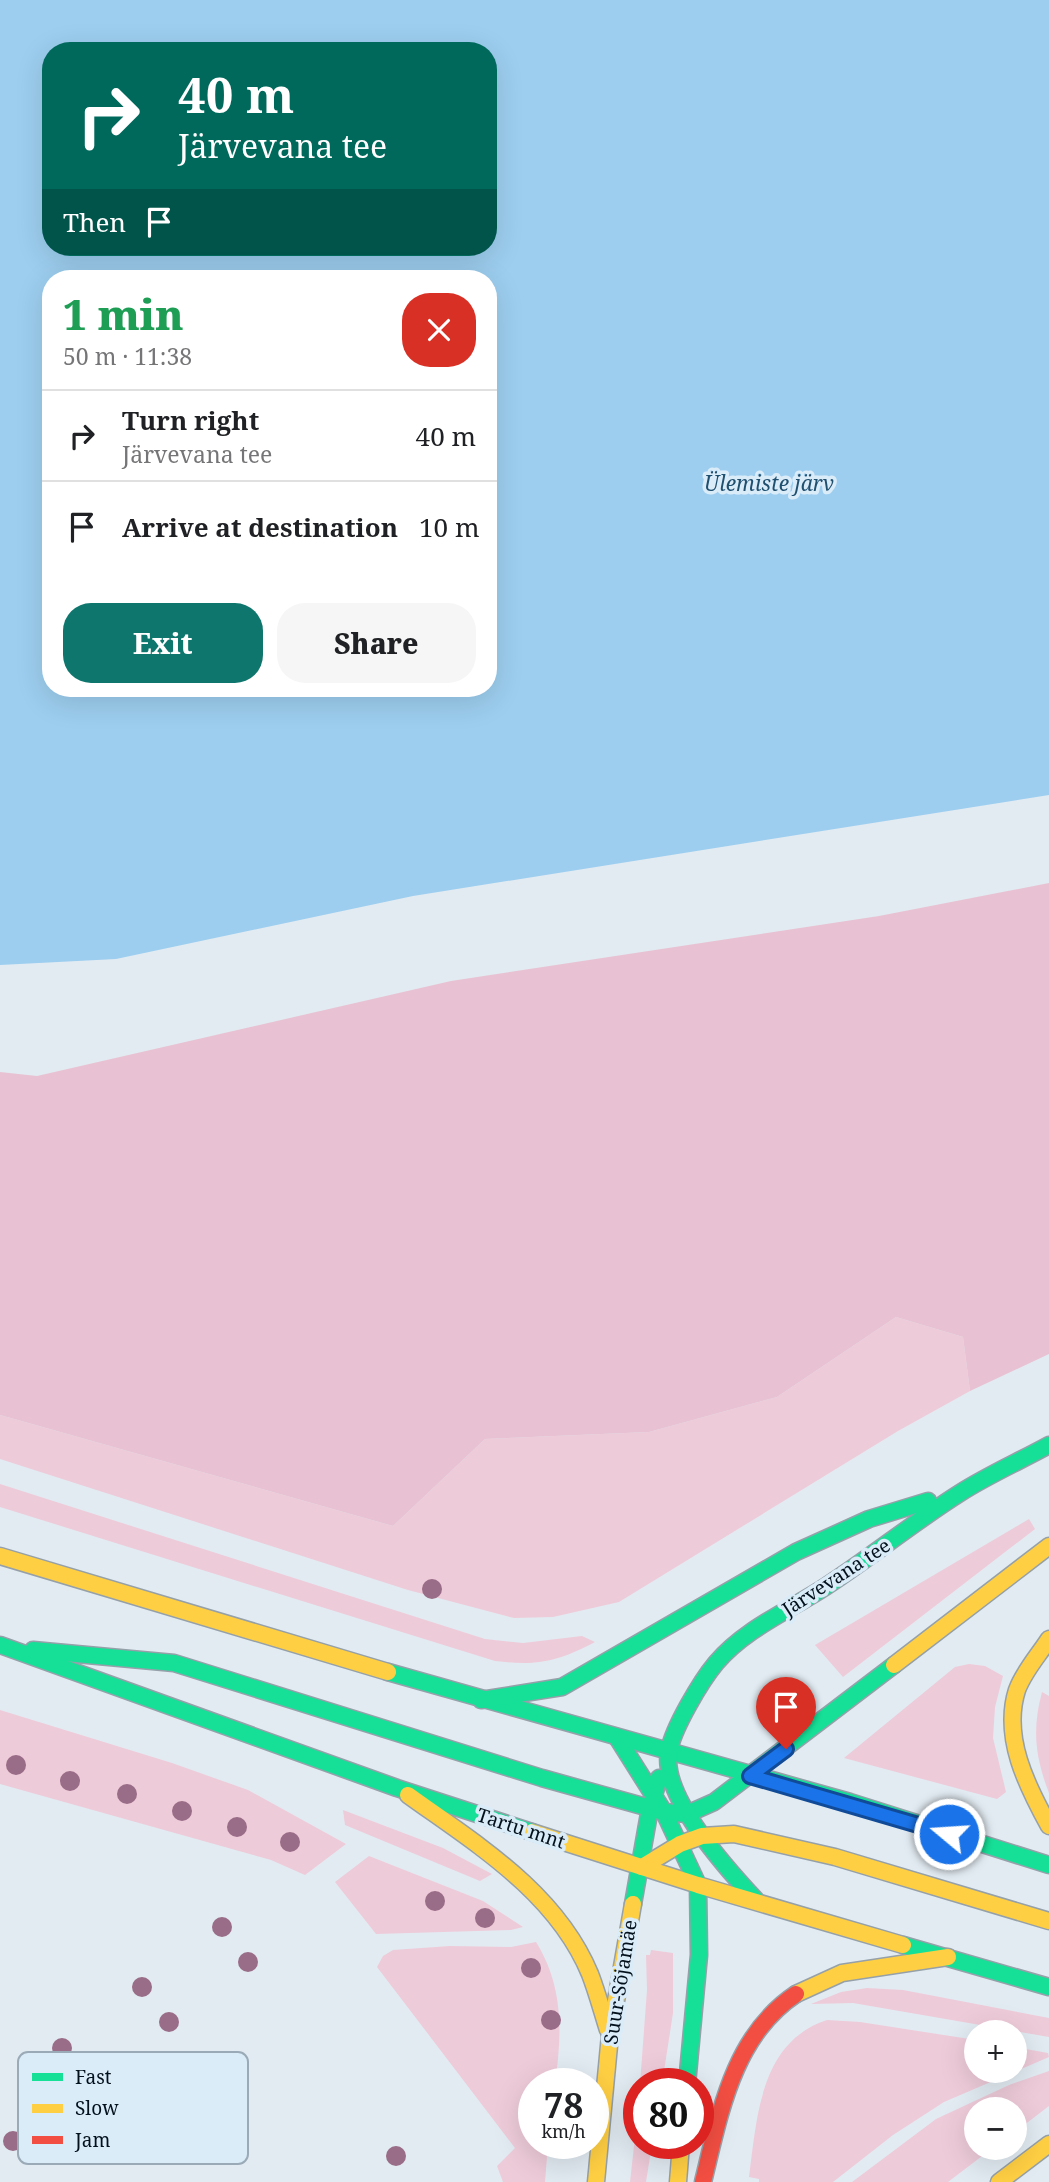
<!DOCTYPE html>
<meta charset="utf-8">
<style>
:root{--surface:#fff;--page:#f6f6f6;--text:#202124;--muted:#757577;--line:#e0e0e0;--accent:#0f766e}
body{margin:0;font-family:"Noto Serif",serif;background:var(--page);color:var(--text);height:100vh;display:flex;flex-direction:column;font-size:26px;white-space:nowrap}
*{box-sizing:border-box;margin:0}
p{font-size:23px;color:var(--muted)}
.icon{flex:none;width:38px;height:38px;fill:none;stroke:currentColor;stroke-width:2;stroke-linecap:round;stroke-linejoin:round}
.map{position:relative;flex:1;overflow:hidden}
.panel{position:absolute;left:42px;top:270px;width:455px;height:427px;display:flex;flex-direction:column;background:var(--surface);border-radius:28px;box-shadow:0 7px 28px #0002}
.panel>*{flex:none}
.hud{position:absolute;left:42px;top:42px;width:455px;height:214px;border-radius:28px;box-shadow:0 7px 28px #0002;background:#00695c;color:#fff;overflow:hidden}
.fabs{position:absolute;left:964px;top:2020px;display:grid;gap:14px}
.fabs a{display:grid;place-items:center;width:63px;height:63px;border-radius:50%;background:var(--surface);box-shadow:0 7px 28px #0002;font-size:35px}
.speed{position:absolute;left:518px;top:2068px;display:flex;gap:14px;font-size:35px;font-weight:700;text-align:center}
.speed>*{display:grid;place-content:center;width:91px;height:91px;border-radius:50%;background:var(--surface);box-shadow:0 7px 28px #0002;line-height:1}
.speed small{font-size:18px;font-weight:400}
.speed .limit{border:10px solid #d22;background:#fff;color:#111}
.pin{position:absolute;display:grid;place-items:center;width:60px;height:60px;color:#fff;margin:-72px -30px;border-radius:50% 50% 50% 0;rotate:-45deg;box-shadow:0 0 7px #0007}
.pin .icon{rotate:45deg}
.me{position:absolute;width:77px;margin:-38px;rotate:288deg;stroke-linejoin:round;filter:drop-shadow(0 0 5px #0008)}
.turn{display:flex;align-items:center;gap:24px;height:147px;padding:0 21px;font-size:32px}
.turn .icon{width:91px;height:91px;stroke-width:2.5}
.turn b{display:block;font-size:49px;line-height:60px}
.then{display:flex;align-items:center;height:66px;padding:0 21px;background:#0003;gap:14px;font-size:26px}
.round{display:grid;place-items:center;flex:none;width:74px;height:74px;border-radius:28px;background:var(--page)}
.overview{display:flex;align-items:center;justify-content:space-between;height:119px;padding:0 21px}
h1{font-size:42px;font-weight:800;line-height:52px;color:#1e9e55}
.button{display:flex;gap:14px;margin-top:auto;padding:14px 21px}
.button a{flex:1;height:80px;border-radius:28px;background:var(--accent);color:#fff;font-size:28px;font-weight:800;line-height:80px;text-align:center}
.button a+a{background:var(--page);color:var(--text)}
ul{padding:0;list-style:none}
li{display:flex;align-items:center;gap:21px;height:91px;padding:0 21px;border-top:2px solid var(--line)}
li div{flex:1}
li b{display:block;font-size:26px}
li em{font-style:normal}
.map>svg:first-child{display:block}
.green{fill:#eecbd9}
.forest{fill:#e8c2d2}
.water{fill:#9dceef;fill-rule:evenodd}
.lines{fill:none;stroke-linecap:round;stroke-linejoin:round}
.fast-casing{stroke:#95a0a9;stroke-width:19}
.slow-casing{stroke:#95a0a9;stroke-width:19}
.jam-casing{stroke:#95a0a9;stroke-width:19}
.fast{stroke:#16e098;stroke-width:16}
.slow{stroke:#ffcf43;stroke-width:16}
.jam{stroke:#f24e42;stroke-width:16}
.tree{fill:#996c87}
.route-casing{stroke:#114b97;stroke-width:18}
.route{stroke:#1a73e8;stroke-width:12}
.labels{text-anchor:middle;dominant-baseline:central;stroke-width:7;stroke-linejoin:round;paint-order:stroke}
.street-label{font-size:19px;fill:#03111c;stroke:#dbecf9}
.water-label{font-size:21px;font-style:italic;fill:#205070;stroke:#dbecf9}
.key{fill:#dbecf9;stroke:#9aaab7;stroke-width:2}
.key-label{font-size:19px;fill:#03111c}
</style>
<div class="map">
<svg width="1049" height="2182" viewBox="0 0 1049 2182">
<rect width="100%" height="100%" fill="#e2ebf2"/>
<g class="green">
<polygon points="896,1317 963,1337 970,1391 898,1431 619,1602 553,1617 514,1618 408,1590 0,1459 0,1415 393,1526 485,1439 649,1432 777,1397"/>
<path d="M0 1484 485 1639 523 1643 582 1636 595 1642C557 1662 537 1666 495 1661L0 1507Z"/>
<polygon points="1029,1519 1035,1529 843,1677 815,1645"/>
<polygon points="969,1664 985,1666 1003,1676 995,1707 993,1738 1006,1792 997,1799 844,1758 955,1667"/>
<path d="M1042 1692 1049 1696V1793C1035 1757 1032 1729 1042 1692Z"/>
<polygon points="0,1710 172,1763 248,1790 346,1844 305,1875 271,1860 0,1784"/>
<polygon points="343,1810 443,1848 492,1874 480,1881 345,1825"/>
<polygon points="369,1856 483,1901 523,1927 511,1930 376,1934 335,1882"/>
<path d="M536 1942C564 1987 562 2034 555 2084H534V2144H548L545 2182H503L497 2166 515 2148 377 1967 383 1956 393 1950 450 1946 511 1947Z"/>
<polygon points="651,1950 673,1953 673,2013 662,2084 640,2084 647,1990 646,1955 650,1955"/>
<polygon points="867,1988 903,1990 1049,2018 1049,2037 853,2003 811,2004 841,1992"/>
<path d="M827 2020 860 2022 976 2040V2070H1015V2047L1048 2053 1049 2057 944 2102 893 2135 833 2182H759V2179L749 2177C757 2117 760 2042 827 2020Z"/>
<polygon points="1049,2071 1049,2106 1015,2132 1015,2109 976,2109 976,2147 994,2147 948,2182 852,2182 936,2119 1009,2085"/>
<polygon points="639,2101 639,2144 652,2144 646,2182 630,2182"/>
</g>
<polygon class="forest" points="1049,883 1049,1354 970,1391 963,1337 896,1317 777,1397 649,1432 485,1439 393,1526 0,1415 0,1072 37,1076 451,981 879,916"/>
<path class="water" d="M0 0H1049V795L413 896 116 959 0 965ZM51 51H488V247H51ZM51 278H488V688H51Z"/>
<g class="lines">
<g class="fast-casing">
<g id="fast">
<polyline points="0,1645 397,1788 532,1832"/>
<polyline points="33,1650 174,1663 542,1778 664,1812 687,1814 714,1802 894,1665"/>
<polyline points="388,1672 850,1802 1049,1865"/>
<polyline points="481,1700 562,1687 796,1552 869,1519 928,1501"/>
<polyline points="618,1739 664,1812 698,1885 699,1955 687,2084"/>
<path d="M755 1899C727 1869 660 1795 669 1751 673 1728 701 1681 716 1663 745 1629 788 1611 825 1587 871 1557 914 1522 960 1493 988 1475 1020 1461 1049 1445"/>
<polyline points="633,1904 650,1808 659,1778"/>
<polyline points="903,1945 1049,1987"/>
</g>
</g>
<g class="slow-casing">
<g id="slow">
<polyline points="0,1556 388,1672"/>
<path d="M1049 1639C1038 1656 1024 1671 1017 1690 1002 1737 1027 1786 1049 1826"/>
<polyline points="894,1665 1049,1546"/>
<path d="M408 1795C476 1844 556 1892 590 1974 597 1992 602 2011 608 2030"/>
<polyline points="532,1832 698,1885 903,1945"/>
<polyline points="642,1867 680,1844 702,1836 734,1834 835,1857 1049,1921"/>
<polyline points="796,1994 842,1973 948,1957"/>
<polyline points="596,2182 610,2035 633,1904"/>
<polyline points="678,2182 681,2144"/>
<polyline points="999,2182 1049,2144"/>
</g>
</g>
<g class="jam-casing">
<path id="jam" d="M703 2182C720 2113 733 2036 796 1994"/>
</g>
<use href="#fast" class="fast"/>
<use href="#slow" class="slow"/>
<use href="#jam" class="jam"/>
</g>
<g class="tree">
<circle cx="432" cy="1589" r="10"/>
<circle cx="16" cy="1765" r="10"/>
<circle cx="70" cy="1781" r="10"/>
<circle cx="127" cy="1794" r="10"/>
<circle cx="182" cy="1811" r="10"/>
<circle cx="237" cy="1827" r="10"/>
<circle cx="290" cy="1842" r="10"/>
<circle cx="435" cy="1901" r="10"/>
<circle cx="485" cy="1918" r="10"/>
<circle cx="222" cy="1927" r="10"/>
<circle cx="248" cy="1962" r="10"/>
<circle cx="531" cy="1968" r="10"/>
<circle cx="142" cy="1987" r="10"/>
<circle cx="551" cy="2020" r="10"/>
<circle cx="169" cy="2022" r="10"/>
<circle cx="62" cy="2048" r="10"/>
<circle cx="13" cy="2141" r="10"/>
<circle cx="396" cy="2156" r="10"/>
</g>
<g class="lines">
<g class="route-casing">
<polyline id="route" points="786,1749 750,1776 949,1834"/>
</g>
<use href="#route" class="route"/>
</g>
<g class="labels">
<g class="street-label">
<text transform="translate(836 1577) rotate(-33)">Järvevana tee</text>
<text transform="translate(521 1828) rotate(18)">Tartu mnt</text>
<text transform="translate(620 1982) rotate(-81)">Suur-Sõjamäe</text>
</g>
<g class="water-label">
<text x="769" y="483">Ülemiste järv</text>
</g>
</g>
<rect x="18" y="2052" width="230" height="112" rx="10" class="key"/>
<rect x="32" y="2073" width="31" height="8" fill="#16e098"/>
<rect x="32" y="2104" width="31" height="9" fill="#ffcf43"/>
<rect x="32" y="2136" width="31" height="8" fill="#f24e42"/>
<g class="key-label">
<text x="75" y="2084">Fast</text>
<text x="75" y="2115">Slow</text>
<text x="75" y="2147">Jam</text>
</g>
</svg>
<div class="fabs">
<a>+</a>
<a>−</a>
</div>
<div class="speed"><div>78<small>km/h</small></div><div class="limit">80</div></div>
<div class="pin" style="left:786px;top:1749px;background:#d93025"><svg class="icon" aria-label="arrive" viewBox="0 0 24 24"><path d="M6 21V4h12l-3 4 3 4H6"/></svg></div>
<svg class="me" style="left:949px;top:1834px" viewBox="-20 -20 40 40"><circle r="17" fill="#1a73e8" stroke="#fff" stroke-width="3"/><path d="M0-11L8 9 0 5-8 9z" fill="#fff"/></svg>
<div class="hud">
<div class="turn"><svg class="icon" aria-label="right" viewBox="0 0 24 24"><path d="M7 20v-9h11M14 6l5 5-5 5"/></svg><div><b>40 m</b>Järvevana tee</div></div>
<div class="then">Then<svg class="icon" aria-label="arrive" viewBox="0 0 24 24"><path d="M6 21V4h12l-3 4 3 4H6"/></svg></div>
</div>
<section class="panel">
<div class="overview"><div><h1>1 min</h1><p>50 m · 11:38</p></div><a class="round" style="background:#d93025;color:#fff"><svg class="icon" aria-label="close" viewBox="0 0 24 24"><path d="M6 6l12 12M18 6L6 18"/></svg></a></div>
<ul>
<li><svg class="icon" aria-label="right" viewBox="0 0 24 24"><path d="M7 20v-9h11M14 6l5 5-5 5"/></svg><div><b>Turn right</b><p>Järvevana tee</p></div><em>40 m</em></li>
<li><svg class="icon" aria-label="arrive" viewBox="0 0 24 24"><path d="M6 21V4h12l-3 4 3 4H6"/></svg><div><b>Arrive at destination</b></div><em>10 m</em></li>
</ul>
<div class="button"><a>Exit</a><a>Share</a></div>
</section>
</div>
